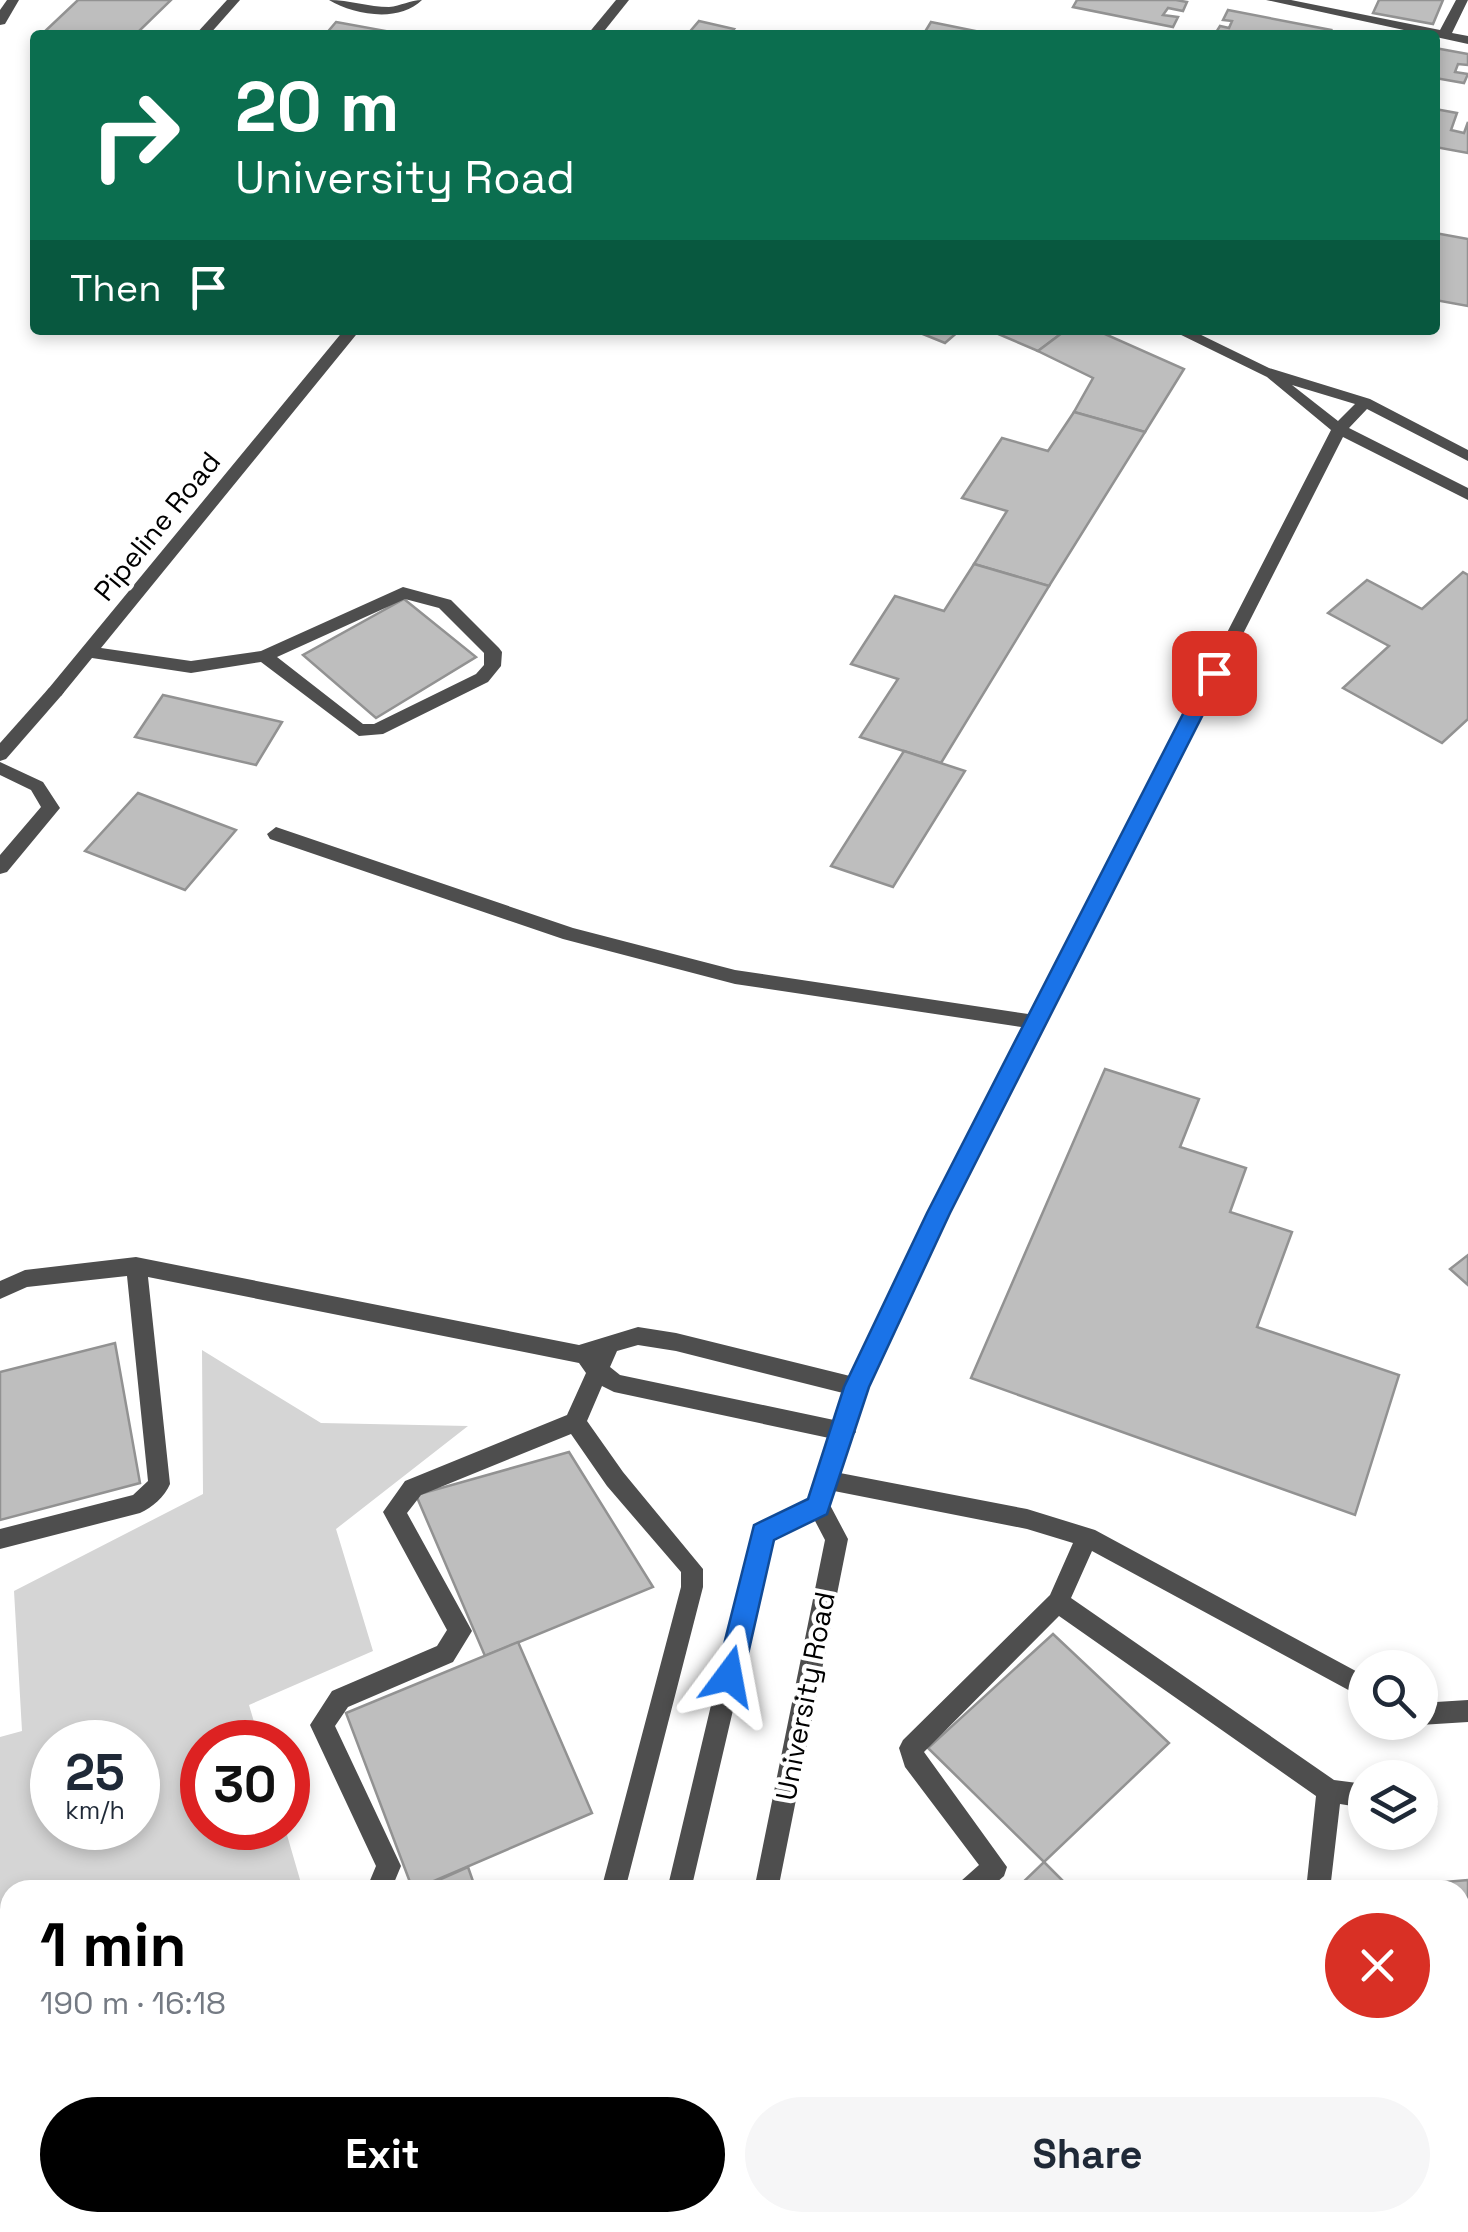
<!DOCTYPE html>
<meta charset="utf-8">
<style>
:root{--surface:#fff;--page:#f6f6f7;--text:#1f2937;--muted:#747a83;--accent:#000}
body{margin:0;font-family:"Space Grotesk",sans-serif;background:var(--page);color:var(--text);height:100vh;display:flex;flex-direction:column;font-size:38px;white-space:nowrap}
*{box-sizing:border-box;margin:0}
p{font-size:32px;color:var(--muted)}
.icon{flex:none;width:55px;height:55px;fill:none;stroke:currentColor;stroke-width:2;stroke-linecap:round;stroke-linejoin:round}
.map{position:relative;flex:1;overflow:hidden}
.details{position:absolute;left:0px;top:1880px;width:1470px;height:352px;display:flex;flex-direction:column;background:var(--surface);border-radius:30px 30px 0 0;box-shadow:0 5px 15px #0003}
.details>*{flex:none}
.hud{position:absolute;left:30px;top:30px;width:1410px;height:305px;border-radius:10px;box-shadow:0 5px 15px #0003;background:#0b6e4f;color:#fff;overflow:hidden}
.fabs{position:absolute;left:1348px;top:1650px;display:grid;gap:20px}
.fabs a{display:grid;place-items:center;width:90px;height:90px;border-radius:50%;background:var(--surface);box-shadow:0 5px 15px #0003;font-size:50px}
.speed{position:absolute;left:30px;top:1720px;display:flex;gap:20px;font-size:50px;font-weight:700;text-align:center}
.speed>*{display:grid;place-content:center;width:130px;height:130px;border-radius:50%;background:var(--surface);box-shadow:0 5px 15px #0003;line-height:1}
.speed small{font-size:25px;font-weight:400}
.speed .limit{border:15px solid #d22;background:#fff;color:#111}
.pin{position:absolute;display:grid;place-items:center;width:85px;height:85px;color:#fff;margin:-42px;border-radius:20px;box-shadow:0 5px 15px #0006}
.me{position:absolute;width:110px;margin:-55px;rotate:13deg;stroke-linejoin:round;filter:drop-shadow(0 0 8px #0008)}
.turn{display:flex;align-items:center;gap:35px;height:210px;padding:0 40px;font-size:45px}
.turn .icon{width:130px;height:130px;stroke-width:2.5}
.turn b{display:block;font-size:70px;line-height:85px}
.then{display:flex;align-items:center;height:95px;padding:0 40px;background:#0003;gap:20px;font-size:38px}
.round{display:grid;place-items:center;flex:none;width:105px;height:105px;border-radius:52px;background:var(--page)}
.summary{display:flex;align-items:center;justify-content:space-between;height:170px;padding:0 40px}
h1{font-size:60px;font-weight:600;line-height:75px;color:var(--accent)}
.cta{display:flex;gap:20px;margin-top:auto;padding:20px 40px}
.cta a{flex:1;height:115px;border-radius:60px;background:var(--accent);color:#fff;font-size:40px;font-weight:600;line-height:115px;text-align:center}
.cta a+a{background:var(--page);color:var(--text)}
.map>svg:first-child{display:block}
.green{fill:#d5d5d5;fill-rule:evenodd}
.building{fill:#bebebe;stroke:#929292;stroke-width:2.5}
.lines{fill:none;stroke-linecap:round;stroke-linejoin:round}
.service{fill:#4e4e4e;fill-rule:evenodd}
.minor{fill:#4e4e4e;fill-rule:evenodd}
.tertiary{fill:#4e4e4e;fill-rule:evenodd}
.route{fill:#1a73e8;stroke:#114b97;stroke-width:2.5}
.labels{text-anchor:middle;dominant-baseline:central;stroke-width:9;stroke-linejoin:round;paint-order:stroke}
.street-label{font-size:28px;fill:#000;stroke:#fff}
</style>
<div class="map">
<svg width="1468" height="2232" viewBox="0 0 1468 2232">
<rect width="100%" height="100%" fill="#fff"/>
<g class="green">
<path d="M202 1350 321 1423 468 1426 336 1529 373 1651 249 1705 260 1742H202V1828H285L303 1890H10V2097L0 2086V1737L22 1731 14 1591 203 1494ZM52 1742H138V1828H52Z"/>
<polygon points="1468,2119 1468,2232 1268,2232 1270,2223 1460,2222 1460,2120"/>
</g>
<g class="building">
<polygon points="78,0 171,0 135,35 42,34"/>
<polygon points="1077,0 1176,0 1187,2 1183,11 1168,8 1163,15 1178,17 1173,27 1073,7"/>
<polygon points="1379,0 1443,0 1433,24 1373,13"/>
<polygon points="1228,10 1331,30 1328,35 1215,34 1220,26 1229,28 1232,21 1223,20"/>
<polygon points="699,21 734,29 729,35 687,35"/>
<polygon points="336,22 386,31 383,35 325,35"/>
<polygon points="931,22 995,35 923,35"/>
<polygon points="1435,48 1468,54 1468,65 1458,64 1455,72 1468,74 1464,83 1435,78"/>
<polygon points="1435,109 1457,113 1451,130 1464,133 1468,122 1468,153 1435,147"/>
<polygon points="1435,233 1468,239 1468,306 1435,300"/>
<polygon points="913,330 960,330 945,343"/>
<polygon points="989,330 1066,330 1038,351"/>
<polygon points="1066,330 1096,330 1184,369 1145,432 1074,412 1093,378 1038,351"/>
<polygon points="1074,412 1145,432 1049,586 974,564 1007,511 962,498 1002,438 1048,451"/>
<polygon points="974,564 1049,586 941,763 860,737 898,679 851,664 895,596 944,611"/>
<polygon points="1463,572 1468,575 1468,719 1442,743 1343,688 1389,646 1328,613 1367,580 1422,609"/>
<polygon points="404,599 476,657 376,718 303,655"/>
<polygon points="163,695 282,722 256,765 135,737"/>
<polygon points="904,751 965,771 893,887 831,866"/>
<polygon points="138,793 236,830 185,890 85,851"/>
<polygon points="1105,1069 1199,1099 1180,1147 1246,1168 1230,1212 1292,1232 1257,1327 1399,1375 1355,1515 971,1378"/>
<polygon points="1468,1255 1468,1285 1450,1269"/>
<polygon points="115,1343 140,1483 0,1520 0,1372"/>
<polygon points="569,1452 653,1587 485,1656 416,1495"/>
<polygon points="1053,1634 1169,1743 1044,1862 928,1748"/>
<polygon points="518,1642 592,1813 413,1890 346,1713"/>
<polygon points="1044,1862 1072,1890 1015,1890"/>
<polygon points="468,1867 476,1890 416,1890"/>
<polygon points="1468,1880 1468,2012 1460,1982 1460,1890 1435,1890 1434,1883"/>
<polygon points="0,2165 10,2176 10,2222 22,2222 13,2232 0,2232"/>
<polygon points="189,2222 421,2222 425,2232 192,2232"/>
<polygon points="871,2222 1152,2222 1154,2225 1147,2232 879,2232"/>
</g>
<g class="lines">
<g class="service">
<polygon points="55,686 61,688 64,692 61,696 6,759 0,761 0,743 49,688"/>
<polygon points="0,762 43,782 60,808 7,872 0,874 0,855 41,807 31,790 0,775"/>
<polygon points="276,827 573,928 735,970 1035,1015 1045,1022 1035,1029 735,984 563,939 270,839 267,834"/>
</g>
<g class="minor">
<polygon points="227,0 240,0 209,35 195,35"/>
<path d="M329 0C349 0 369 7 389 7 401 6 410 0 422 0 399 23 354 15 329 0Z"/>
<polygon points="616,0 629,0 601,35 587,35"/>
<polygon points="1266,0 1291,0 1440,30 1456,0 1468,0 1452,33 1468,36 1468,44"/>
<path d="M344 330H360L101 648 191 661 261 651 403 587 451 600 499 648 502 652 501 666 488 682 383 734 359 736 261 662 191 673 92 658 61 696H49L46 692 49 688ZM405 599 439 608 484 653V665L476 674 374 724H363L277 657Z"/>
<path d="M1171 330H1191L1269 368 1370 399 1468 450V461L1367 409 1349 428 1468 488V500L1343 437 949 1213 867 1387 854 1428 856 1432 850 1440 840 1473 1027 1509 1095 1530 1365 1676V1699L1092 1551 1071 1598 1334 1780 1365 1784V1808L1340 1804 1330 1890H1306L1316 1796 1059 1616 924 1752 1007 1867 1004 1876 988 1890H958L961 1881 979 1865 905 1767 899 1748 903 1740 1050 1595 1073 1543 1027 1529 834 1491 830 1505 848 1539 778 1890H754L825 1540 814 1519 773 1539 691 1890H667L752 1533 755 1526 809 1500 829 1438 614 1392 602 1386 587 1421 623 1472 703 1569V1587L625 1890H601L681 1587V1572L607 1486 571 1434 421 1495 407 1513 472 1631 453 1662 348 1707 335 1726 401 1866 391 1890H366L376 1866 310 1725 332 1691 437 1646 447 1630 383 1512 405 1481 567 1415 586 1373 579 1363 148 1277 170 1484C165 1496 152 1508 140 1513L0 1549V1529L133 1495 148 1481 127 1276 27 1287 0 1299V1281L25 1270 136 1257 579 1345 638 1327 676 1333 850 1376 929 1213 1331 430 1267 377ZM1292 385 1355 404 1338 421ZM638 1345 676 1351 843 1393 834 1420 620 1375 610 1367 617 1351Z"/>
<polygon points="1468,1700 1468,1722 1420,1725 1413,1722 1420,1722 1420,1703"/>
<polygon points="1420,1792 1435,1797 1438,1805 1435,1813 1420,1816"/>
<polygon points="1468,2106 1468,2132 1460,2133 1460,2107"/>
<polygon points="0,2112 10,2117 10,2150 0,2146"/>
<polygon points="48,2222 75,2222 73,2232 45,2232"/>
<polygon points="155,2222 185,2222 181,2232 151,2232"/>
<polygon points="513,2222 540,2222 538,2232 510,2232"/>
<polygon points="587,2222 614,2222 613,2232 585,2232"/>
<polygon points="686,2222 713,2222 712,2232 684,2232"/>
<polygon points="819,2222 846,2222 849,2232 821,2232"/>
<polygon points="1258,2222 1285,2222 1284,2232 1256,2232"/>
</g>
<polygon class="tertiary" points="7,0 19,0 5,24 0,25 0,10"/>
</g>
<polygon class="route" points="1214,667 1224,673 950,1213 869,1387 827,1514 774,1540 743,1676 739,1685 729,1688 720,1685 716,1676 754,1525 808,1499 844,1387 927,1213 1204,673"/>
<g class="labels">
<g class="street-label">
<text transform="translate(157 526) rotate(-51)">Pipeline Road</text>
<text transform="translate(805 1696) rotate(-79)">University Road</text>
</g>
</g>
</svg>
<div class="fabs">
<a><svg class="icon" aria-label="search" viewBox="0 0 24 24"><circle cx="10" cy="10" r="6"/><path d="M15 15l6 6"/></svg></a>
<a><svg class="icon" aria-label="layers" viewBox="0 0 24 24"><path d="M12 4l9 5-9 5-9-5zM3 14l9 5 9-5"/></svg></a>
</div>
<div class="speed"><div>25<small>km/h</small></div><div class="limit">30</div></div>
<div class="pin" style="left:1214px;top:673px;background:#d93025"><svg class="icon" aria-label="arrive" viewBox="0 0 24 24"><path d="M6 21V4h12l-3 4 3 4H6"/></svg></div>
<svg class="me" style="left:729px;top:1676px" viewBox="-20 -20 40 40"><path d="M0-17L14 15 0 8-14 15z" fill="#1a73e8" stroke="#fff" stroke-width="4"/></svg>
<div class="hud">
<div class="turn"><svg class="icon" aria-label="right" viewBox="0 0 24 24"><path d="M7 20v-9h11M14 6l5 5-5 5"/></svg><div><b>20 m</b>University Road</div></div>
<div class="then">Then<svg class="icon" aria-label="arrive" viewBox="0 0 24 24"><path d="M6 21V4h12l-3 4 3 4H6"/></svg></div>
</div>
<section class="details">
<div class="summary"><div><h1>1 min</h1><p>190 m · 16:18</p></div><a class="round" style="background:#d93025;color:#fff"><svg class="icon" aria-label="close" viewBox="0 0 24 24"><path d="M6 6l12 12M18 6L6 18"/></svg></a></div>
<div class="cta"><a>Exit</a><a>Share</a></div>
</section>
</div>
